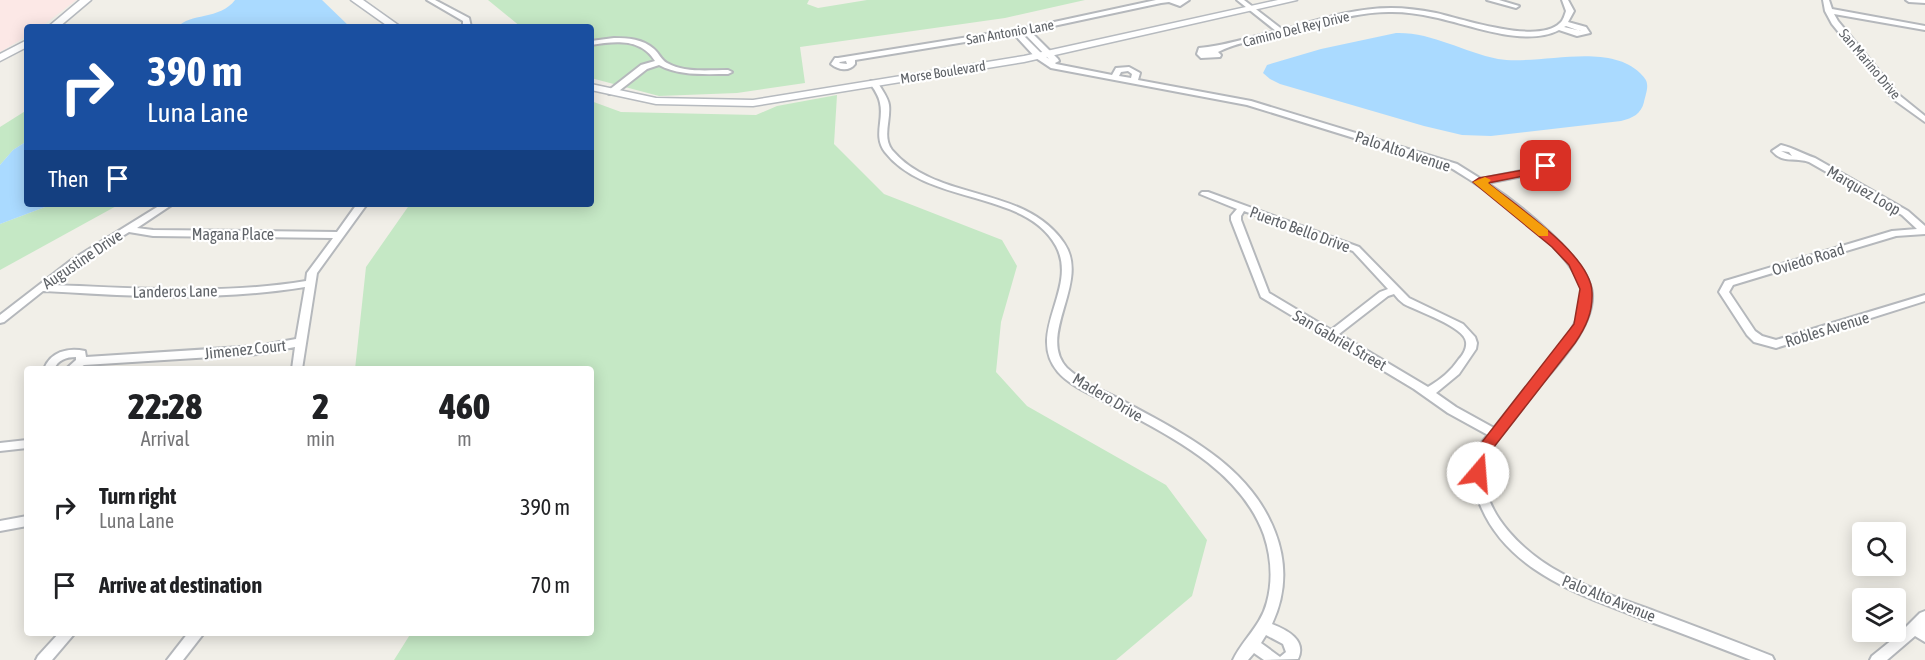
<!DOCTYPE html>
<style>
:root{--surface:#fff;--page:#f2f2f2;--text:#202124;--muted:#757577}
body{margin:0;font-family:"Asap Condensed",sans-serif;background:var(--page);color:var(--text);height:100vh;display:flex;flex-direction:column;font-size:22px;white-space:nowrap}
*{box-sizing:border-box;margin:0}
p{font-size:20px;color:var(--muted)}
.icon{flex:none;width:33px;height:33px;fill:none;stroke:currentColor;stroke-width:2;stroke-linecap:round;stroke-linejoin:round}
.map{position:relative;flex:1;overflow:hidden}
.drawer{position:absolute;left:24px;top:366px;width:570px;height:270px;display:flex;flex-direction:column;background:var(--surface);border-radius:6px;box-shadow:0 3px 15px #0003}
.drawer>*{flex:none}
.banner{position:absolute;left:24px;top:24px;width:570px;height:183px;border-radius:6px;box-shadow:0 3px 15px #0003;background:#1a4fa0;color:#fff;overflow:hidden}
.buttons{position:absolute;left:1852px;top:522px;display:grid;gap:12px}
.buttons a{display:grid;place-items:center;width:54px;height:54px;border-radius:6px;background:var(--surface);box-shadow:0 3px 15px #0003;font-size:30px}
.pin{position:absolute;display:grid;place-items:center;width:51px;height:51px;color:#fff;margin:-26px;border-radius:12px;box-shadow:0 3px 9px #0006}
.me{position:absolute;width:66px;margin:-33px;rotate:18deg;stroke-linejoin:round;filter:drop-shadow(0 0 4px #0008)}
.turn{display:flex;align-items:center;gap:21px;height:126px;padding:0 24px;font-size:27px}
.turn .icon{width:78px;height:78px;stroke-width:2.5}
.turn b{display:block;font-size:42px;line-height:51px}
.then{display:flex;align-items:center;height:57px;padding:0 24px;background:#0003;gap:12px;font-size:22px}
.eta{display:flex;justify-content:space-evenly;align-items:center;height:102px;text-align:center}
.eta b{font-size:36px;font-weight:800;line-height:42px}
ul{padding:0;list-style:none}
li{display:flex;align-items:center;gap:18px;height:78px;padding:0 24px}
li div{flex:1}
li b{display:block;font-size:22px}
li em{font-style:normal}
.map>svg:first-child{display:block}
.medical{fill:#fce8e6}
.green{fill:#c5e8c5}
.water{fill:#aadaff}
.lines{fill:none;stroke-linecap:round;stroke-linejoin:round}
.street-casing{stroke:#b5b8bc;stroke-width:4}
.secondary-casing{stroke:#b6babf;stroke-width:3}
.street{fill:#fff;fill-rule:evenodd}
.secondary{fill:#fff;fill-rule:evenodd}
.route{fill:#ea4335;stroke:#982c22;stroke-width:1.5}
.slow{fill:#f59e0b}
.labels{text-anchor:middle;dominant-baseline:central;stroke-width:4.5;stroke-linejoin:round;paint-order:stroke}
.far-street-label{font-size:14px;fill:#5f6368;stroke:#fff}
.street-label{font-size:16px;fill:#5f6368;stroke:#fff}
</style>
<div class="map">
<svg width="1925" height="660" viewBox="0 0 1925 660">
<rect width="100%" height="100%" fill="#f1efe8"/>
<polygon class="medical" points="0,0 76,0 41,27 27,27 27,36 0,52"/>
<g class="green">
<polygon points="488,0 809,0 807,4 818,8 867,0 1085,0 1005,18 800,47 805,83 737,93 659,96 591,78 591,27 521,27"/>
<polygon points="837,95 834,144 884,194 1002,240 1017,266 1001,322 996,372 1027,406 1166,485 1207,540 1192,596 1116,660 394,660 411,633 591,633 591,369 355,369 366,267 410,204 591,204 591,101 621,112 756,115 777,106"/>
<polygon points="27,110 27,141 13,150 0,165 0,127"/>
<polygon points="53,204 120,204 0,270 0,224"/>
</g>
<g class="water">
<path d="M235 0H322L350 27H178C189 13 220 20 235 0Z"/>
<path d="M1396 33C1432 32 1463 52 1498 59 1538 66 1607 41 1640 73 1643 76 1647 80 1647 84 1648 89 1645 97 1644 102 1641 114 1633 118 1621 121L1491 136 1462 135 1424 126 1280 84 1270 79 1263 73 1267 65 1321 49Z"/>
<polygon points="27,141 27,204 53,204 0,224 0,165 13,150"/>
</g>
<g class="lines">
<g class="street-casing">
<g id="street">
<polygon points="427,0 435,0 469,18 471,27 463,27 463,21"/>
<path d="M1156 0H1189L1180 6 1169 2 1161 3 1030 31 1058 59 1059 61 1055 63 1056 64 1112 75 1116 68 1129 67 1140 73 1138 80 1251 101 1457 164 1481 179 1542 167 1548 162 1561 164 1568 171V175C1559 180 1550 179 1543 172L1487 183C1516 202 1589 258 1592 294 1594 327 1558 363 1539 387 1522 409 1505 431 1488 452 1487 458 1485 464 1484 470 1482 516 1527 555 1563 574 1593 591 1625 600 1657 612 1695 626 1734 641 1772 656L1774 660H1751C1715 646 1679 632 1643 619 1580 595 1503 570 1478 499 1472 484 1470 465 1477 450 1479 445 1484 440 1488 435L1448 413 1414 389 1261 297 1231 220V216L1237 209 1200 194 1202 192H1208L1359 247 1409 298 1463 324 1475 337 1477 343 1476 349 1459 374 1436 393 1456 407 1494 428C1510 408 1526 387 1543 367 1557 350 1574 332 1580 310 1582 303 1583 294 1581 287 1569 247 1487 189 1451 168L1247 105 1051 68 1036 58 1014 34 855 60V64C849 72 838 70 831 64L835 58H838L1031 27ZM1023 32 1049 59 1042 54 1021 33ZM846 61 847 64 839 63 840 62ZM1128 71 1132 74 1131 78 1119 76 1121 72ZM1550 168H1555L1560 173 1555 172ZM1244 211 1353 251 1388 289 1380 292 1331 330 1269 293 1241 220V216ZM1394 294C1397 298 1400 301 1404 304 1417 311 1465 327 1466 342 1467 348 1463 355 1459 359 1451 371 1440 380 1428 387L1339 334 1388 296Z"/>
<path d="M1237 0H1244L1283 30C1318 20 1354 8 1391 8 1405 8 1421 10 1436 13 1463 19 1538 45 1560 23 1563 21 1565 14 1566 11L1562 0H1568L1574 11 1568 22 1586 27 1590 33 1577 36 1559 30C1524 48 1469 24 1433 17 1420 14 1406 12 1392 12 1354 11 1316 26 1280 35 1259 40 1237 42 1218 52L1221 55 1220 57 1201 58 1197 54 1199 48C1224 46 1251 37 1276 31ZM1566 26 1580 31H1581L1564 27Z"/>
<polygon points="1487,0 1499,0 1519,6 1516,8"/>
<polygon points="1823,0 1829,0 1832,9 1925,26 1925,30 1834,14 1838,21 1899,95 1925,116 1925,122 1893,99 1832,24 1825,11"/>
<polygon points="1906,0 1925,0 1925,3 1909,2"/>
<path d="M614 38C628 38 643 39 654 49 659 53 661 60 667 63 684 73 709 70 728 70L732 72 728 74C705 74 679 76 659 65L647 69 615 94H609V90L641 65 655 61C641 38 615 41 591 45V41Z"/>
<path d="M871 81H877C881 89 888 97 889 105 891 120 882 137 892 150 937 203 1024 184 1064 243 1091 282 1036 335 1067 368 1083 383 1106 392 1125 402 1184 434 1250 466 1275 532 1287 563 1286 594 1272 624 1287 630 1307 640 1298 659L1264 660 1254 653 1248 660H1233C1243 639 1261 626 1267 602 1273 580 1271 556 1264 535 1240 470 1173 438 1116 407 1097 397 1072 388 1058 372 1025 333 1079 288 1056 246 1025 189 927 206 885 152 873 136 884 120 880 103 879 96 874 89 870 83ZM1266 635 1283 644 1286 652 1280 657 1261 643Z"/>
<path d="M1781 145C1794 148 1803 154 1815 158L1908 211 1925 226V234L1896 236 1733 285 1729 292 1755 331 1762 336 1776 340 1925 295V301L1776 348 1754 342 1747 335 1719 292 1725 281 1892 231 1917 229 1902 215 1809 162C1795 157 1783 164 1772 151ZM1781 151 1789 152 1792 156Z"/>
<path d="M162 204H173L137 228 153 230 337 232 357 204H367L317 273 302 369H292L295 347 258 354 84 365 78 369H66L76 360V357C66 357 58 360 54 369H44C50 352 68 347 85 351L86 357 258 346 296 339 305 287C243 297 180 298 117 295 92 294 68 292 43 291L4 322 0 323V315L70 261ZM129 232 153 236 333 238 307 273 306 281C221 295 137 288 51 285L76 265Z"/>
<polygon points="27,440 27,448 0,451 0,443"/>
<polygon points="27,516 27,526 0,531 0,521"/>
<polygon points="1925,611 1925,642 1915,636 1887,660 1870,660 1872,656 1898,635 1920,613"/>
<polygon points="59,633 75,633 52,660 36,660 38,656"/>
<polygon points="188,633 204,633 183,660 167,660"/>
</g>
</g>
<g class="secondary-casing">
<g id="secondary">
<polygon points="80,0 91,0 59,27 48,27"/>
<polygon points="351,0 363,0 401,27 389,27"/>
<polygon points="1278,0 1297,0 1024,62 753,106 656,104 591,90 591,84 656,98 753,100 1024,56"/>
<polygon points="27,40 27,47 0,61 0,54"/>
</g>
</g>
<use href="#street" class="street"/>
<use href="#secondary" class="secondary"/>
</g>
<path class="route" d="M1546 163 1552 166 1549 171 1488 183C1516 206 1591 255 1592 292 1593 312 1586 327 1575 343L1490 452 1483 478H1472L1470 473 1475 451 1574 324 1580 289 1569 265 1552 247 1473 182 1479 178 1540 167Z"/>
<polygon class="slow" points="1485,177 1491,180 1488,183 1548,230 1548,236 1539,236 1473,182"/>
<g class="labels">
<g class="far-street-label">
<text transform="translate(1296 29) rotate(-14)">Camino Del Rey Drive</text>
<text transform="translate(1010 32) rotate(-10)">San Antonio Lane</text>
<text transform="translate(1870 64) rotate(50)">San Marino Drive</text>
<text transform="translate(943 72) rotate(-9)">Morse Boulevard</text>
</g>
<g class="street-label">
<text transform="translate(1403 151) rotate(18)">Palo Alto Avenue</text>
<text transform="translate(1864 190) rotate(30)">Marquez Loop</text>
<text transform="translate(1300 229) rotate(20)">Puerto Bello Drive</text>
<text x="233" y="234">Magana Place</text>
<text transform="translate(82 259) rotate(-34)">Augustine Drive</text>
<text transform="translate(1808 259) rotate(-17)">Oviedo Road</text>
<text transform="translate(175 291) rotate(-1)">Landeros Lane</text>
<text transform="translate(1827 329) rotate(-17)">Robles Avenue</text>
<text transform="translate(1340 340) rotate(30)">San Gabriel Street</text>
<text transform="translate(245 349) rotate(-6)">Jimenez Court</text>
<text transform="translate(1108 397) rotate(31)">Madero Drive</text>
<text transform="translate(1609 598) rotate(22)">Palo Alto Avenue</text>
</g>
</g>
</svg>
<div class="buttons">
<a><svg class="icon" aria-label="search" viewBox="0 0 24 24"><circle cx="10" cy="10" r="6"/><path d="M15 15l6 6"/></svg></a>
<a><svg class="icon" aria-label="layers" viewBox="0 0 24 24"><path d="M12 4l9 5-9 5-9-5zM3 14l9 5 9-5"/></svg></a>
</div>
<div class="pin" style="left:1546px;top:166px;background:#d93025"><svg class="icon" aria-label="arrive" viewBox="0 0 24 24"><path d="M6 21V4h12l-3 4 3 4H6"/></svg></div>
<svg class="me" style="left:1478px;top:473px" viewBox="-20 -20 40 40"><circle r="19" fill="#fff"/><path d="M0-13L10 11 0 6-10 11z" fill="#ea4335"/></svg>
<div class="banner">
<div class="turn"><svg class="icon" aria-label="right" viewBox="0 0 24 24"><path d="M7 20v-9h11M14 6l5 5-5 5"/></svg><div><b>390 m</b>Luna Lane</div></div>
<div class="then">Then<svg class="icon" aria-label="arrive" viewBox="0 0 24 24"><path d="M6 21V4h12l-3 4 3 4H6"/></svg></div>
</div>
<section class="drawer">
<div class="eta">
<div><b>22:28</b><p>Arrival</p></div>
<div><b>2</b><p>min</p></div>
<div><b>460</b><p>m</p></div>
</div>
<ul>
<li><svg class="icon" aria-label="right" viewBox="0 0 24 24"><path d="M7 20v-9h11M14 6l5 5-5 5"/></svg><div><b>Turn right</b><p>Luna Lane</p></div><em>390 m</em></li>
<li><svg class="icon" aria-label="arrive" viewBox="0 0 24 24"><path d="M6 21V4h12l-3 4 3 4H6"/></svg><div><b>Arrive at destination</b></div><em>70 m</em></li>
</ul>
</section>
</div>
